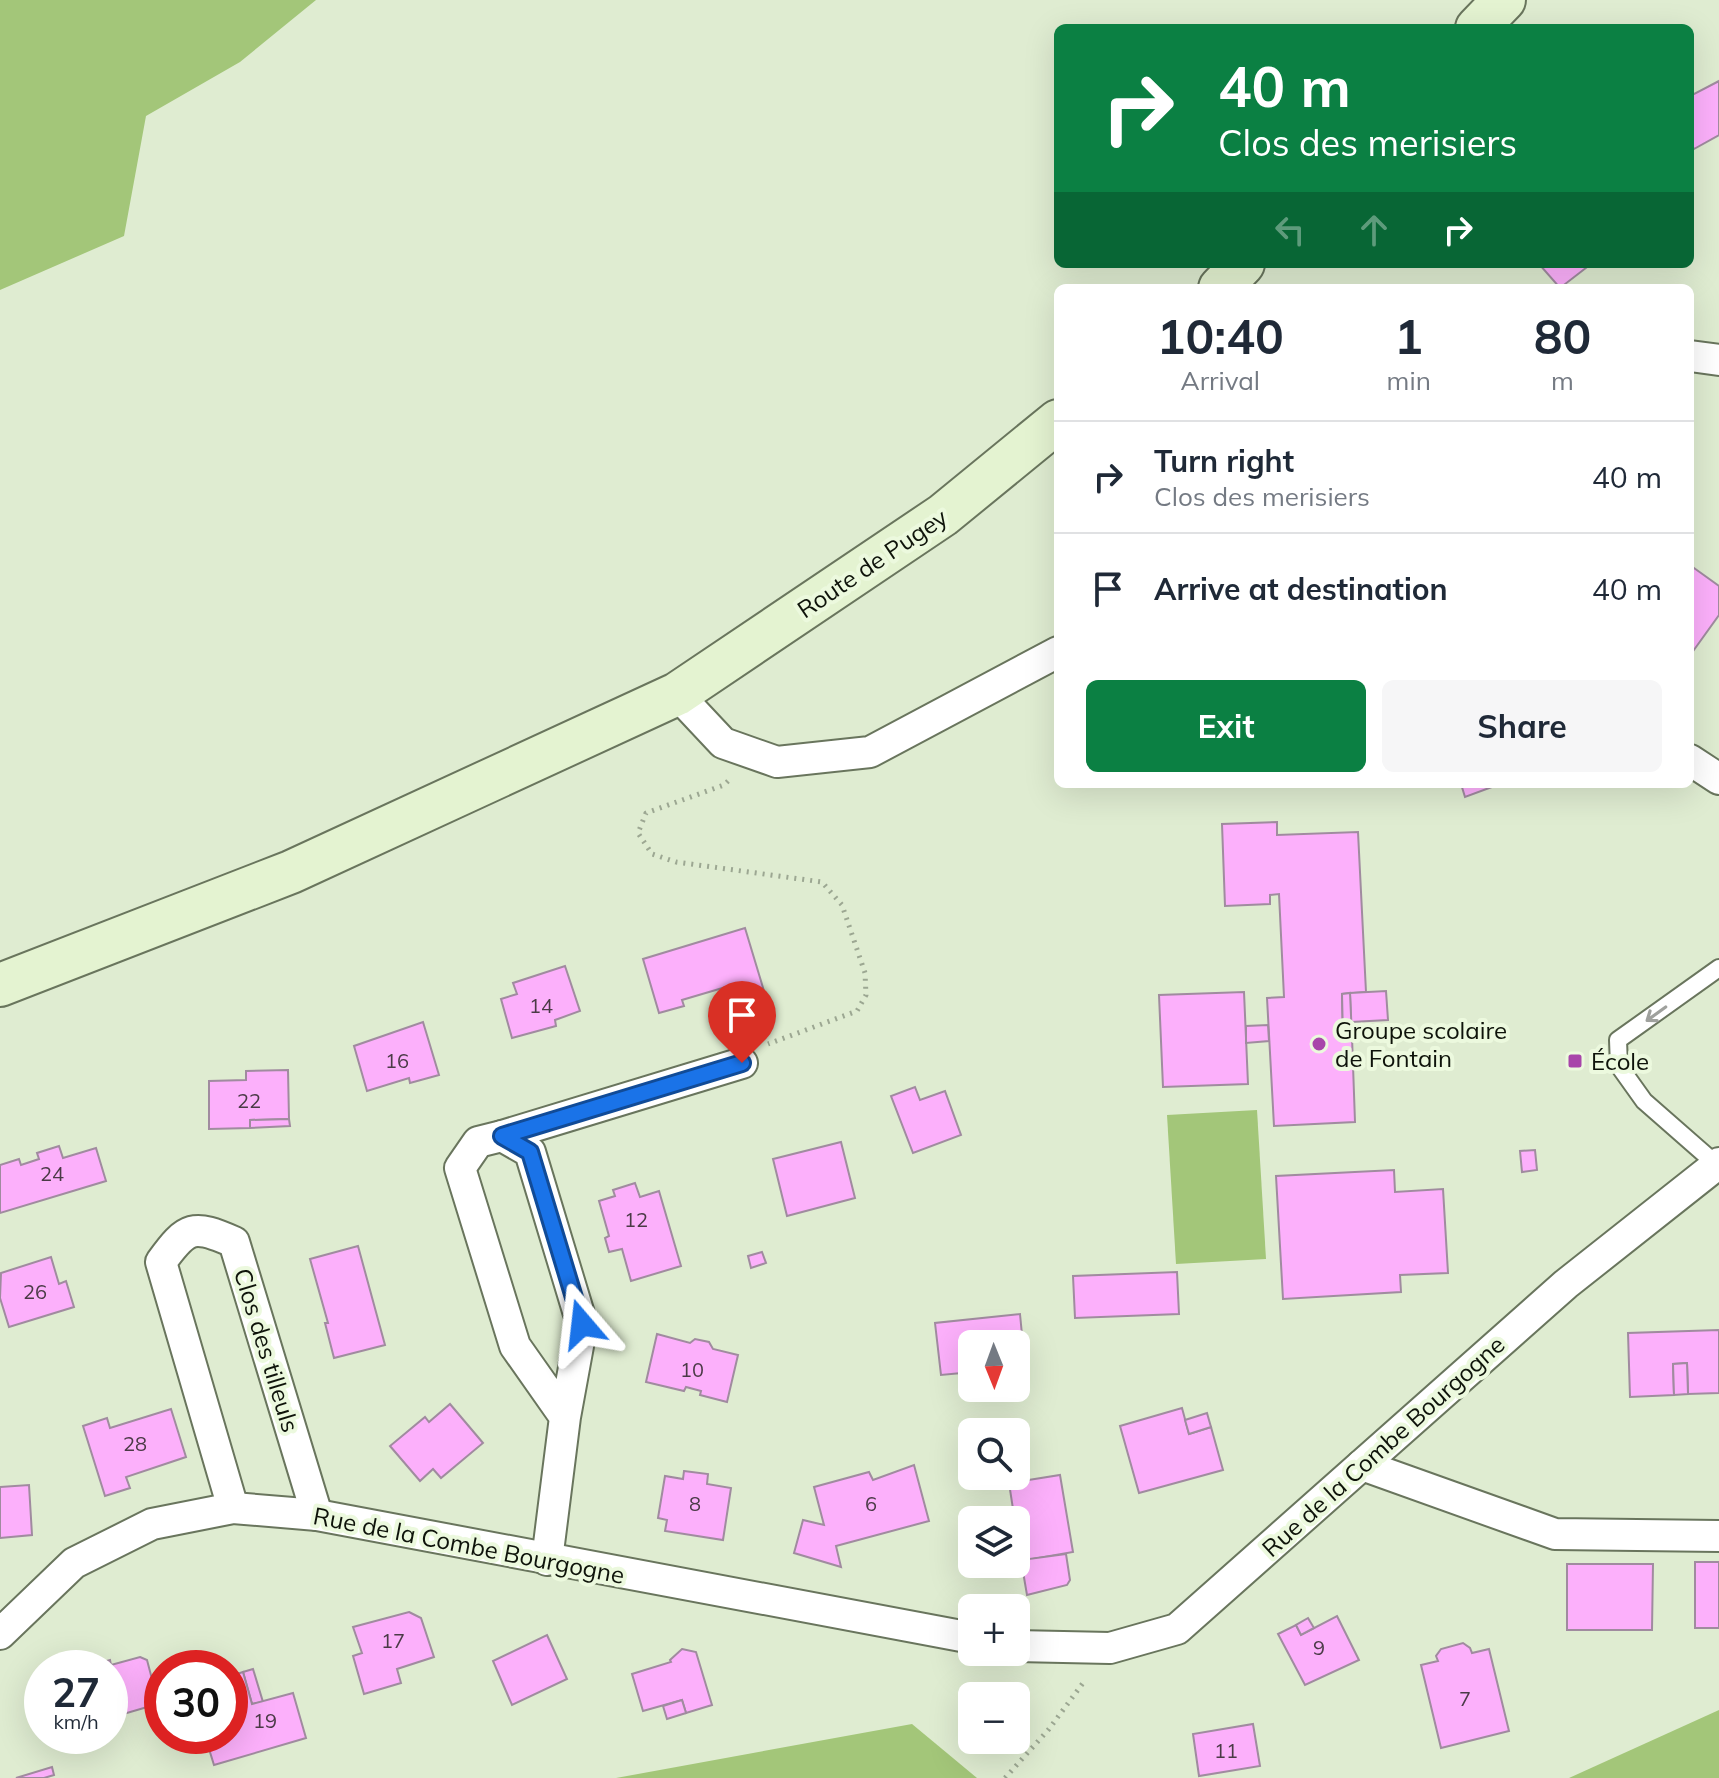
<!DOCTYPE html>
<meta charset="utf-8">
<style>
:root{--surface:#fff;--page:#f6f6f7;--text:#1f2937;--muted:#747a83;--line:#e0e1e3;--accent:#0b8043}
body{margin:0;font-family:Mulish,sans-serif;background:var(--page);color:var(--text);height:100vh;display:flex;flex-direction:column;font-size:30px;white-space:nowrap}
*{box-sizing:border-box;margin:0}
p{font-size:26px;color:var(--muted)}
.icon{flex:none;width:44px;height:44px;fill:none;stroke:currentColor;stroke-width:2;stroke-linecap:round;stroke-linejoin:round}
.map{position:relative;flex:1;overflow:hidden}
.panel{position:absolute;left:1054px;top:284px;width:640px;height:504px;display:flex;flex-direction:column;background:var(--surface);border-radius:12px;box-shadow:0 8px 32px #0002}
.panel>*{flex:none}
.banner{position:absolute;left:1054px;top:24px;width:640px;height:244px;border-radius:12px;box-shadow:0 8px 32px #0002;background:#0b8043;color:#fff;overflow:hidden}
.needle{width:52px;rotate:179deg}
.tools{position:absolute;left:958px;top:1330px;display:grid;gap:16px}
.tools a{display:grid;place-items:center;width:72px;height:72px;border-radius:12px;background:var(--surface);box-shadow:0 8px 32px #0002;font-size:40px}
.speed{position:absolute;left:24px;top:1650px;display:flex;gap:16px;font-size:40px;font-weight:700;text-align:center}
.speed>*{display:grid;place-content:center;width:104px;height:104px;border-radius:50%;background:var(--surface);box-shadow:0 8px 32px #0002;line-height:1}
.speed small{font-size:20px;font-weight:400}
.speed .limit{border:12px solid #d22;background:#fff;color:#111}
.pin{position:absolute;display:grid;place-items:center;width:68px;height:68px;color:#fff;margin:-82px -34px;border-radius:50% 50% 50% 0;rotate:-45deg;box-shadow:0 0 8px #0007}
.pin .icon{rotate:45deg}
.me{position:absolute;width:88px;margin:-44px;rotate:343deg;stroke-linejoin:round;filter:drop-shadow(0 0 6px #0008)}
.turn{display:flex;align-items:center;gap:28px;height:168px;padding:0 32px;font-size:36px}
.turn .icon{width:104px;height:104px;stroke-width:2.5}
.turn b{display:block;font-size:56px;line-height:68px}
.lanes{display:flex;align-items:center;height:76px;padding:0 32px;background:#0003;justify-content:center;gap:40px;direction:ltr}
.lanes .off{opacity:.35}
.eta{display:flex;justify-content:space-evenly;align-items:center;height:136px;text-align:center}
.eta b{font-size:48px;font-weight:700;line-height:56px}
.primary-button{display:flex;gap:16px;margin-top:auto;padding:16px 32px}
.primary-button a{flex:1;height:92px;border-radius:12px;background:var(--accent);color:#fff;font-size:32px;font-weight:700;line-height:92px;text-align:center}
.primary-button a+a{background:var(--page);color:var(--text)}
ul{padding:0;list-style:none}
li{display:flex;align-items:center;gap:24px;height:112px;padding:0 32px;border-top:2px solid var(--line)}
li div{flex:1}
li b{display:block;font-size:30px}
li em{font-style:normal}
.map>svg:first-child{display:block}
.green{fill:#a3c679}
.building{fill:#fcb0fb;stroke:#a08b9f;stroke-width:2}
.lines{fill:none;stroke-linecap:round;stroke-linejoin:round}
.service-casing{stroke:#69755d;stroke-width:20}
.minor-casing{stroke:#69755d;stroke-width:34}
.secondary-casing{stroke:#69755d;stroke-width:46}
.path{stroke:#9ca792;stroke-width:5;stroke-dasharray:2 6;stroke-linecap:butt}
.service{stroke:#fff;stroke-width:16}
.minor{stroke:#fff;stroke-width:30}
.secondary{stroke:#e4f3d1;stroke-width:42}
.oneway{stroke:#9fa19d}
.route-casing{stroke:#114b97;stroke-width:20}
.route{stroke:#1a73e8;stroke-width:14}
.poi-dot{fill:#a845aa;stroke:#ecf9de;stroke-width:3}
.labels{text-anchor:middle;dominant-baseline:central;stroke-width:8;stroke-linejoin:round;paint-order:stroke}
.number-label{font-size:20px;fill:#4a3a46}
.street-label{font-size:24px;fill:#0e130a;stroke:#ecf9de}
.poi-label{font-size:24px;fill:#0e130a;stroke:#ecf9de;text-anchor:start}
</style>
<div class="map">
<svg width="1719" height="1778" viewBox="0 0 1719 1778">
<rect width="100%" height="100%" fill="#dfecd1"/>
<g class="green">
<polygon points="0,0 316,0 240,62 146,116 124,236 0,290"/>
<polygon points="1257,1110 1266,1259 1176,1264 1167,1115"/>
<polygon points="1719,1710 1719,1778 1569,1778"/>
<polygon points="912,1724 977,1778 616,1778"/>
</g>
<g class="building">
<polygon points="1719,81 1719,135 1694,149 1690,142 1690,96"/>
<polygon points="1539,264 1591,264 1560,288"/>
<polygon points="1694,568 1719,586 1719,615 1691,654 1690,574"/>
<polygon points="1461,784 1500,784 1465,797"/>
<polygon points="1277,822 1277,835 1358,832 1366,992 1342,994 1343,1037 1352,1037 1355,1122 1274,1126 1267,998 1284,997 1279,894 1270,895 1270,904 1225,906 1222,824"/>
<polygon points="745,928 764,991 740,998 736,984 682,1000 684,1006 659,1013 643,959"/>
<polygon points="565,966 580,1011 555,1020 556,1026 512,1038 501,999 517,994 513,983"/>
<polygon points="736,984 740,998 729,1002 725,988"/>
<polygon points="1386,991 1388,1020 1351,1022 1350,993"/>
<polygon points="1244,992 1248,1084 1163,1087 1159,995"/>
<polygon points="1350,993 1352,1037 1343,1037 1342,994"/>
<polygon points="423,1022 439,1075 410,1083 409,1078 367,1091 354,1046"/>
<polygon points="1268,1025 1269,1041 1246,1043 1246,1026"/>
<polygon points="288,1070 289,1119 250,1120 250,1128 209,1129 209,1081 246,1080 246,1071"/>
<polygon points="915,1087 920,1100 945,1091 961,1135 913,1153 891,1096"/>
<polygon points="289,1119 290,1126 250,1128 250,1120"/>
<polygon points="841,1142 855,1198 787,1216 773,1159"/>
<polygon points="59,1146 63,1158 96,1148 106,1181 0,1213 0,1165 19,1159 21,1165 39,1159 37,1153"/>
<polygon points="1535,1150 1537,1170 1522,1172 1520,1151"/>
<polygon points="1394,1170 1395,1192 1443,1189 1448,1273 1400,1275 1401,1292 1283,1299 1276,1176"/>
<polygon points="635,1183 640,1197 659,1191 681,1266 631,1281 622,1249 609,1252 605,1238 609,1236 599,1201 615,1196 613,1190"/>
<polygon points="358,1246 385,1345 334,1358 325,1323 328,1323 310,1259"/>
<polygon points="762,1252 766,1263 751,1268 748,1256"/>
<polygon points="51,1257 59,1284 66,1281 74,1307 9,1327 0,1298 1,1273"/>
<polygon points="1177,1272 1179,1314 1075,1318 1073,1276"/>
<polygon points="1020,1314 1025,1366 1016,1367 1016,1344 972,1344 972,1372 941,1375 935,1323"/>
<polygon points="1719,1330 1719,1393 1688,1394 1687,1363 1673,1364 1674,1395 1630,1397 1628,1333"/>
<polygon points="657,1334 690,1343 695,1339 709,1342 713,1349 738,1355 727,1402 700,1395 701,1391 686,1387 684,1391 646,1382"/>
<polygon points="1687,1363 1688,1394 1674,1395 1673,1364"/>
<polygon points="450,1404 483,1443 441,1478 433,1469 420,1481 390,1446 425,1417 429,1422"/>
<polygon points="1182,1408 1189,1434 1211,1427 1223,1470 1139,1493 1120,1426"/>
<polygon points="171,1409 186,1457 126,1477 130,1488 105,1496 83,1426 107,1418 110,1428"/>
<polygon points="1207,1413 1211,1427 1189,1434 1185,1420"/>
<polygon points="914,1465 929,1521 836,1546 841,1567 794,1553 803,1520 824,1525 814,1487 869,1472 873,1480"/>
<polygon points="684,1471 708,1474 707,1484 731,1488 723,1540 665,1531 667,1520 658,1518 665,1476 683,1479"/>
<polygon points="1060,1475 1073,1552 1021,1561 1009,1483"/>
<polygon points="29,1485 32,1535 0,1538 0,1487"/>
<polygon points="1066,1554 1070,1580 1067,1585 1027,1595 1021,1560"/>
<rect x="1695" y="1562" width="24" height="66"/>
<polygon points="1567,1564 1653,1564 1652,1630 1567,1630"/>
<polygon points="409,1612 421,1618 434,1657 397,1669 401,1683 364,1694 353,1656 362,1653 353,1627"/>
<polygon points="1337,1616 1359,1660 1305,1685 1278,1634 1296,1625 1301,1635"/>
<polygon points="1308,1618 1314,1628 1301,1635 1296,1625"/>
<polygon points="547,1635 567,1679 512,1705 493,1661"/>
<polygon points="1463,1643 1470,1648 1472,1653 1489,1649 1509,1731 1441,1748 1421,1665 1438,1661 1436,1656 1441,1649"/>
<polygon points="682,1649 696,1652 712,1705 686,1713 682,1700 643,1711 632,1674 671,1662 670,1660"/>
<polygon points="140,1657 147,1660 152,1679 148,1685 154,1705 110,1718 110,1668 86,1667 110,1660 111,1665"/>
<polygon points="253,1669 263,1702 252,1704 243,1672"/>
<polygon points="243,1672 252,1704 293,1693 306,1738 214,1765 205,1736 230,1736 230,1676"/>
<polygon points="682,1700 686,1713 667,1719 663,1706"/>
<polygon points="1253,1724 1260,1766 1199,1776 1193,1734"/>
<polygon points="52,1767 54,1775 44,1778 16,1778"/>
</g>
<g class="lines">
<g class="service-casing">
<polyline id="service" points="1717,1165 1644,1101 1619,1066 1618,1040 1719,968"/>
</g>
<g class="minor-casing">
<g id="minor">
<polyline points="1690,356 1719,360"/>
<polyline points="677,694 723,743 777,762 870,752 1058,652"/>
<polyline points="1690,760 1719,779"/>
<polyline points="502,1136 742,1063"/>
<polyline points="1362,1465 1555,1534 1719,1536"/>
<path d="M233 1508 161 1262C187 1226 193 1224 234 1242L317 1515"/>
<polyline points="547,1560 565,1417 582,1324 530,1152 502,1136 478,1142 460,1168 515,1346 565,1417"/>
<polyline points="0,1634 74,1563 152,1524 233,1508 317,1515 972,1638"/>
<polyline points="1016,1646 1110,1648 1177,1629 1566,1284 1719,1163"/>
</g>
</g>
<g class="secondary-casing">
<g id="secondary">
<polyline points="1477,28 1504,0"/>
<polyline points="1220,288 1243,264"/>
<polyline points="0,985 291,872 677,694 943,515 1058,421"/>
</g>
</g>
<g class="path">
<polyline points="728,781 724,785 646,813 638,833 652,854 676,862 822,882 842,905 865,973 866,995 857,1011 768,1044"/>
<polyline points="1005,1778 1049,1729 1083,1683"/>
</g>
<use href="#service" class="service"/>
<use href="#minor" class="minor"/>
<use href="#secondary" class="secondary"/>
</g>
<defs><path id="oneway-shaft" d="M-6 0H5M1.5-3L5.5 0L1.5 3" fill="none" stroke-width="1.6" stroke-linecap="round" stroke-linejoin="round" transform="scale(2)"/></defs>
<use class="oneway" href="#oneway-shaft" transform="translate(1656 1014) rotate(144)"/>
<g class="lines">
<g class="route-casing">
<polyline id="route" points="582,1324 530,1152 502,1136 742,1063"/>
</g>
<use href="#route" class="route"/>
</g>
<g class="poi-dot">
<circle cx="1319" cy="1044" r="8"/>
<rect x="1567" y="1053" width="16" height="16" rx="4"/>
</g>
<g class="labels">
<g class="number-label">
<text x="541" y="1005">14</text>
<text x="397" y="1060">16</text>
<text x="249" y="1100">22</text>
<text x="52" y="1173">24</text>
<text x="636" y="1219">12</text>
<text x="35" y="1291">26</text>
<text x="692" y="1369">10</text>
<text x="135" y="1443">28</text>
<text x="695" y="1503">8</text>
<text x="871" y="1503">6</text>
<text x="393" y="1640">17</text>
<text x="1319" y="1647">9</text>
<text x="1465" y="1698">7</text>
<text x="265" y="1720">19</text>
<text x="1226" y="1750">11</text>
</g>
<g class="street-label">
<text transform="translate(872 563) rotate(-34)">Route de Pugey</text>
<text transform="translate(267 1350) rotate(73)">Clos des tilleuls</text>
<text transform="translate(1383 1446) rotate(-42)">Rue de la Combe Bourgogne</text>
<text transform="translate(469 1545) rotate(11)">Rue de la Combe Bourgogne</text>
</g>
<g class="poi-label">
<text x="1335" y="1030">Groupe scolaire<tspan x="1335" dy="28">de Fontain</tspan></text>
<text x="1591" y="1061">École</text>
</g>
</g>
</svg>
<div class="tools">
<a><svg class="needle" viewBox="-14 -14 28 28"><path d="M0-13l5 13h-10z" fill="#e53935"/><path d="M0 13l5-13h-10z" fill="#747a83"/></svg></a>
<a><svg class="icon" aria-label="search" viewBox="0 0 24 24"><circle cx="10" cy="10" r="6"/><path d="M15 15l6 6"/></svg></a>
<a><svg class="icon" aria-label="layers" viewBox="0 0 24 24"><path d="M12 4l9 5-9 5-9-5zM3 14l9 5 9-5"/></svg></a>
<a>+</a>
<a>−</a>
</div>
<div class="speed"><div>27<small>km/h</small></div><div class="limit">30</div></div>
<div class="pin" style="left:742px;top:1063px;background:#d93025"><svg class="icon" aria-label="arrive" viewBox="0 0 24 24"><path d="M6 21V4h12l-3 4 3 4H6"/></svg></div>
<svg class="me" style="left:582px;top:1324px" viewBox="-20 -20 40 40"><path d="M0-17L14 15 0 8-14 15z" fill="#1a73e8" stroke="#fff" stroke-width="4"/></svg>
<div class="banner">
<div class="turn"><svg class="icon" aria-label="right" viewBox="0 0 24 24"><path d="M7 20v-9h11M14 6l5 5-5 5"/></svg><div><b>40 m</b>Clos des merisiers</div></div>
<div class="lanes"><svg class="icon off" aria-label="left" viewBox="0 0 24 24"><path d="M17 20v-9H6M10 6l-5 5 5 5"/></svg><svg class="icon off" aria-label="ahead" viewBox="0 0 24 24"><path d="M12 20V5M6 11l6-6 6 6"/></svg><svg class="icon" aria-label="right" viewBox="0 0 24 24"><path d="M7 20v-9h11M14 6l5 5-5 5"/></svg></div>
</div>
<section class="panel">
<div class="eta">
<div><b>10:40</b><p>Arrival</p></div>
<div><b>1</b><p>min</p></div>
<div><b>80</b><p>m</p></div>
</div>
<ul>
<li><svg class="icon" aria-label="right" viewBox="0 0 24 24"><path d="M7 20v-9h11M14 6l5 5-5 5"/></svg><div><b>Turn right</b><p>Clos des merisiers</p></div><em>40 m</em></li>
<li><svg class="icon" aria-label="arrive" viewBox="0 0 24 24"><path d="M6 21V4h12l-3 4 3 4H6"/></svg><div><b>Arrive at destination</b></div><em>40 m</em></li>
</ul>
<div class="primary-button"><a>Exit</a><a>Share</a></div>
</section>
</div>
